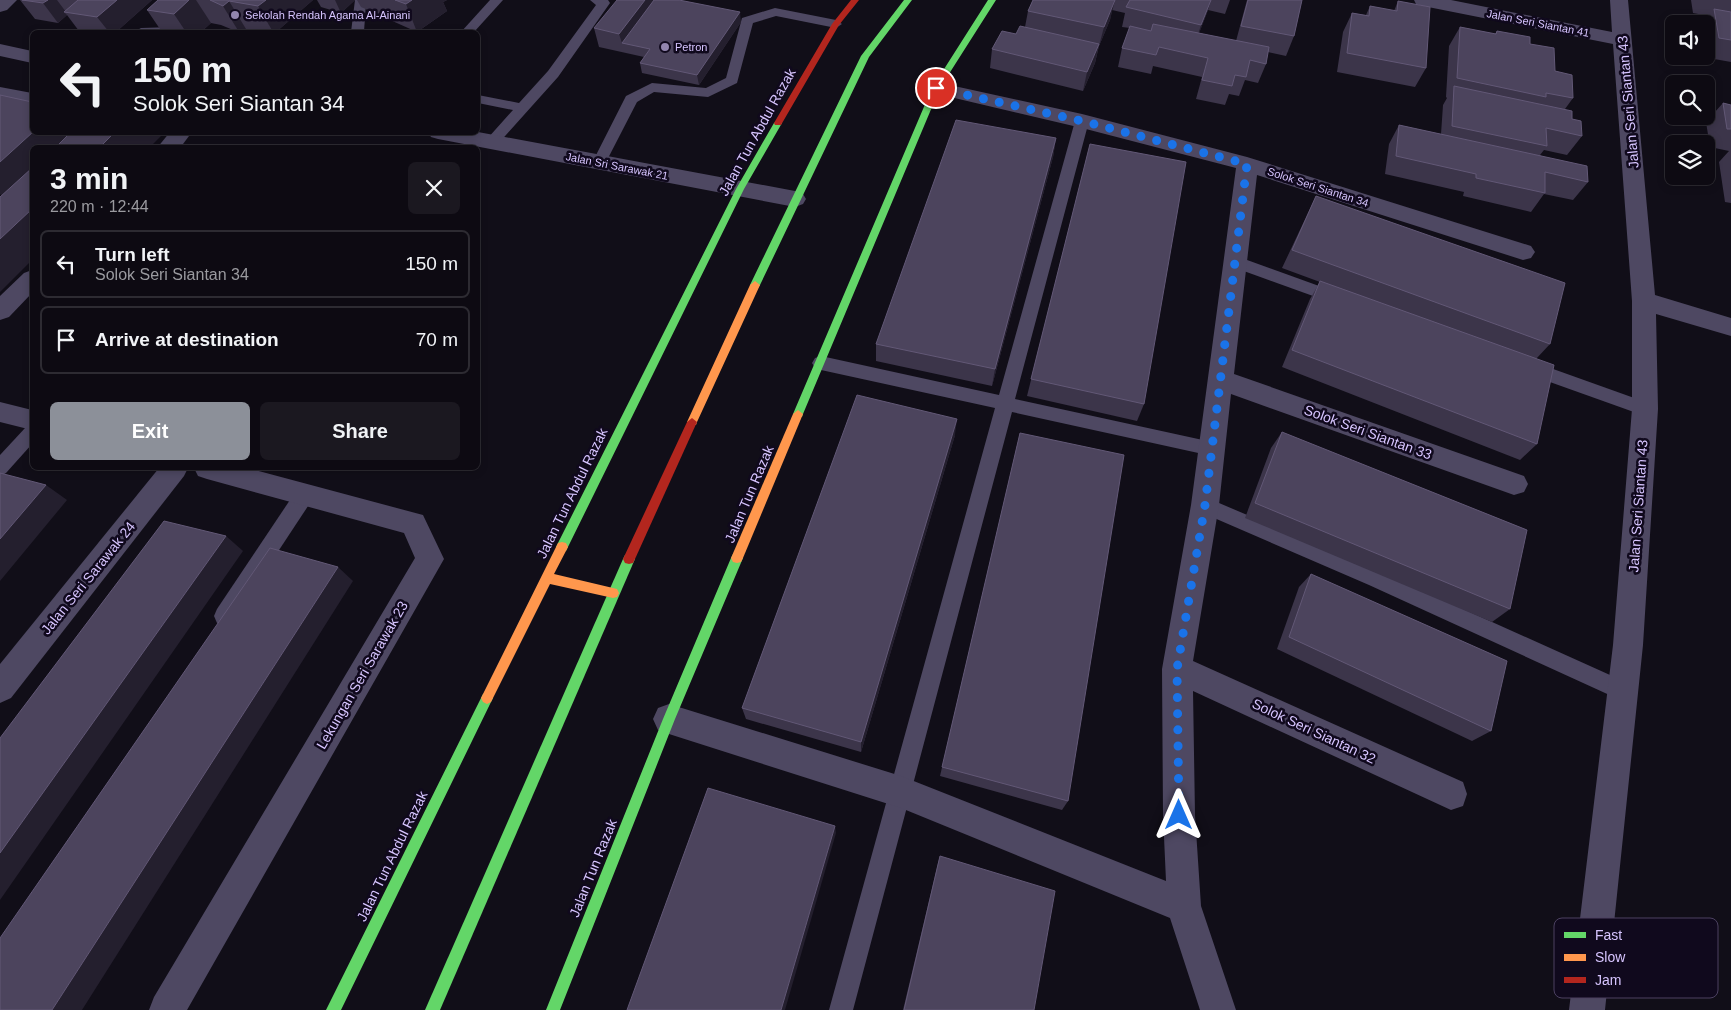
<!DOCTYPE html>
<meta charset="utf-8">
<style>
:root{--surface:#0d0a12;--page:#1b1820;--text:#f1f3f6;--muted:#9a9a9f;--line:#2d2b32;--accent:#8c9099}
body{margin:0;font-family:Helvetica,sans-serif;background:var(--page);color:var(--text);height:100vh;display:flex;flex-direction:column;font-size:19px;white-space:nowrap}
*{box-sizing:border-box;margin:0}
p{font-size:16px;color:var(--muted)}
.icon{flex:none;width:28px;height:28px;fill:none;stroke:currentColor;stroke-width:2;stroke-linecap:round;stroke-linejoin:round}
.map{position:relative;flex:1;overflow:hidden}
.drawer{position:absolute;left:30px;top:145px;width:450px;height:325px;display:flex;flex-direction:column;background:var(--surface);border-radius:8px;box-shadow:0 2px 8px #0003,0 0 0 1px var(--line)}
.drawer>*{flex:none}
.hud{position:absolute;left:30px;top:30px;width:450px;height:105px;border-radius:8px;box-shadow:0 2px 8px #0003,0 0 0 1px var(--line);background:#0d0a12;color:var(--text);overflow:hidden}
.controls{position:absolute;left:1665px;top:15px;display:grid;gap:10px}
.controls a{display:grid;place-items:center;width:50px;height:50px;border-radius:8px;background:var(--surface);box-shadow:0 2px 8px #0003,0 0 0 1px var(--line);font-size:25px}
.pin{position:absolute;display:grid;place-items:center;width:42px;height:42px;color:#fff;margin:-21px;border:2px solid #fff;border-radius:50%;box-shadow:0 1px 5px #0007}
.me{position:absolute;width:55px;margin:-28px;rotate:0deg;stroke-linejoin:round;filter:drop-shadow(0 0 4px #0008)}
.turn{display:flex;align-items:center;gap:18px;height:105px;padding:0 20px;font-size:22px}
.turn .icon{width:65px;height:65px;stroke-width:2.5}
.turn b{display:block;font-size:35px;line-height:42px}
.round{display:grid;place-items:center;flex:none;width:52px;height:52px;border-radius:8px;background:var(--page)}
.summary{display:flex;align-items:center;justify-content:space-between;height:85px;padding:0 20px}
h1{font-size:30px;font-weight:800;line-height:38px}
.action{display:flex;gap:10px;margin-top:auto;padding:10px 20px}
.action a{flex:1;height:58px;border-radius:8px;background:var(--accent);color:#fff;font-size:20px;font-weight:800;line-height:58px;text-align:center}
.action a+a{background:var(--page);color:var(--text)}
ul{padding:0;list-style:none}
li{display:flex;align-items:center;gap:15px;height:68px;margin:0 10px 8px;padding:0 10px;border:2px solid var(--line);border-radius:8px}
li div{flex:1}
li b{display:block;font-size:19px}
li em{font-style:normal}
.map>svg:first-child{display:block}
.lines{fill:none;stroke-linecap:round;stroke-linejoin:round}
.lane{fill:#4e4862;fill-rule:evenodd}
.street{fill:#4e4862;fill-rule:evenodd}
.fast{fill:#63d668;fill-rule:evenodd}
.slow{fill:#ff974d;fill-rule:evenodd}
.jam{fill:#b3261e;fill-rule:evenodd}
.wall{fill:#3c354a}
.shaded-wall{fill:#241f2e}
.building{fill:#4c445d;stroke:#625876}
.route{stroke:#1a73e8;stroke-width:9;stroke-dasharray:0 16.2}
.poi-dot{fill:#9285ae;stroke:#10091d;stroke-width:2}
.labels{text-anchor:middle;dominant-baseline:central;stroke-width:5;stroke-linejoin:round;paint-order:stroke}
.far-poi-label{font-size:11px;fill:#d7c5ff;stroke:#10091d;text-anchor:start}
.far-street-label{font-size:11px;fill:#d7c5ff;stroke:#10091d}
.street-label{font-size:14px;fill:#d7c5ff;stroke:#10091d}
.key{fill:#10091d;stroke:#4c4161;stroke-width:1}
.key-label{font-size:14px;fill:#d7c5ff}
</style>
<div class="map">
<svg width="1731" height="1010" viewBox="0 0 1731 1010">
<rect width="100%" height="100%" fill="#110e18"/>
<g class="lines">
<g class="lane">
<polygon points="355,0 365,0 366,2 364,32 351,32"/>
<polygon points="490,0 503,0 474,32 461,32"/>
<polygon points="590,0 608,0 610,3 558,77 497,145 487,145 485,142 487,139 513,110 478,103 478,95 519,103 548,71 596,5"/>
<polygon points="775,8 836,20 842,24 836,28 776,16 753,23 737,83 708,97 654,92 637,102 604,166 594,166 592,163 626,96 652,83 706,88 726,78 742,18"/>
<polygon points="173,27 178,28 178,32 134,32 141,28"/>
<polygon points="1082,116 1087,118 1089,121 1015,399 1212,442 1218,444 1221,449 1218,454 1212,456 1012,412 853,1010 829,1010 995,408 821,370 815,368 812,363 815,358 821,356 999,395 1075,121 1077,118"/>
<polygon points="1236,256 1344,295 1346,299 1344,303 1338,305 1230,266 1228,262 1230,258"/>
<polygon points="1528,360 1651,404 1654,409 1651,414 1645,416 1522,372 1519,367 1522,362"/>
<polygon points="32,425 32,444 6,473 0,476 0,455 26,427"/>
<polygon points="305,486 312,488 314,494 312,500 231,623 224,625 217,623 214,616 217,609 298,488"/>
<polygon points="1205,497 1383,573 1630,684 1633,691 1630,698 1623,701 1616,698 1369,585 1198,511 1196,505 1198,499"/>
</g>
<g class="street">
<polygon points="0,0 17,0 7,10 0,12"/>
<polygon points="1414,0 1451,0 1612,32 1610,0 1628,0 1655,295 1731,318 1731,336 1656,314 1658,409 1643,645 1605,1010 1569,1010 1613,645 1632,409 1632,301 1613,44 1423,6 1416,4"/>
<polygon points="0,44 32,51 32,63 0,56"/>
<polygon points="936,82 1082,114 1247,157 1531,246 1535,252 1531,258 1523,260 1257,175 1234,374 1524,476 1528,484 1524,492 1514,495 1231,394 1219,505 1193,661 1463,782 1467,794 1463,806 1451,810 1193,691 1195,815 1201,906 1236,1010 1200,1010 1170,918 901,808 669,734 658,730 653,719 658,708 669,704 901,776 1166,881 1163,815 1162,669 1191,505 1236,168 1082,128 929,92 926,88 929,84"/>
<polygon points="0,87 32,93 32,105 0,99"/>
<polygon points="170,132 192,132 180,148 157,148"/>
<polygon points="428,132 478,132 795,191 803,194 806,199 803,204 795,207 438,139 431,137"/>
<polygon points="32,270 32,293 9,317 0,320 0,296 24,273"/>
<polygon points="0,402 32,410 32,430 0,422"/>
<polygon points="159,468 188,468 184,476 11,698 0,703 0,664"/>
<polygon points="194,468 247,468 423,515 444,559 187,1010 149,1010 154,997 415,558 404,533 207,479 198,476"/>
</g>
<g class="fast">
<polygon points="904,0 912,0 869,57 760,285 758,288 752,288 750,285 861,56"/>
<polygon points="988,0 996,0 940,88 803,414 802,417 794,417 793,414 932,88"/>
<polygon points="778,120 782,123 744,189 566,551 562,552 558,551 556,547 558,543 736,189 774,123"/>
<polygon points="737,553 741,554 743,558 675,719 560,1010 546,1010 663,719 731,558 733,554"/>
<polygon points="629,554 633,555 635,559 440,1010 425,1010 623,559 625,555"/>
<polygon points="487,692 491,694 493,698 491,702 341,1010 326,1010 483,694"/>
</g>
<g class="slow">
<polygon points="755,281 760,285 697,422 696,425 688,425 687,422 750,285"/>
<polygon points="798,410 803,414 743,558 741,562 737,563 733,562 731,558 793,414"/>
<polygon points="562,542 566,543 568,547 554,574 613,588 617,589 619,593 617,597 613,598 550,584 491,702 487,704 483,702 481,698 483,694 558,543"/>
</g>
<g class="jam">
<polygon points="851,0 859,0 839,25 781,125 775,125 774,123 832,24"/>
<polygon points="692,418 697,422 635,559 633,563 629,564 625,563 623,559 687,422"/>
</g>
</g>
<g class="wall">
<polygon points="20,0 152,0 116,32 88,32 79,31 67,15 58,23 35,19"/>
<polygon points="158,0 313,0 276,32 265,32 246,29 240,32 238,32 221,25 211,23 201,32 162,32 147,10"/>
<polygon points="317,0 355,0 341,13 321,7"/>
<polygon points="357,0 447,0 443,2 447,11 417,32 361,7"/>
<polygon points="653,0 653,2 741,22 699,85 642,73 640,63 644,57 599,47 594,28"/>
<polygon points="1033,0 1230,0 1225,14 1208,10 1199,33 1236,41 1247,0 1302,0 1294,36 1286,56 1268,52 1266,64 1258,83 1245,80 1239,96 1229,94 1225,105 1196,99 1202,77 1153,66 1151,74 1118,67 1122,48 1130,28 1122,27 1125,13 1112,10 1110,20 1099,46 1095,63 1083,91 990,68 992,49 1016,34 1025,27 1028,11"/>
<polygon points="1691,0 1731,0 1731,62 1703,57 1703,56 1706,56 1706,24 1702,24 1709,16 1693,13"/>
<polygon points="1398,1 1426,68 1415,87 1337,72 1343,32 1352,13 1366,15 1370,6 1394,11"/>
<polygon points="1460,27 1495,34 1497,31 1530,44 1555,71 1573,98 1565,109 1572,119 1582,136 1567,155 1544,150 1540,155 1588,182 1573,200 1544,194 1531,212 1463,196 1464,192 1385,174 1389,144 1399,125 1441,134 1443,105 1447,98 1446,97 1449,46"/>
<polygon points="1723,103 1731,105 1731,203 1725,202 1719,162 1729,151 1710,147 1706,122"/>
<polygon points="1056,138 1053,157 992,386 876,361 876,344"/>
<polygon points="1090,144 1144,404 1137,421 1027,396"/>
<polygon points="1316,196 1550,344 1536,359 1537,444 1520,460 1282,367 1310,299 1320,282 1282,268 1307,215"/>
<polygon points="1282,432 1510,609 1492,622 1245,518 1271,448"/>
<polygon points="1020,433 1068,801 1062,810 940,776"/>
<polygon points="955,435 861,752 746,719 742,708"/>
<polygon points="1311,574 1491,731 1472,741 1277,649 1299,587"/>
<polygon points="940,856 1034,1010 903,1010 938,863"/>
</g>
<g class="shaded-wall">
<polygon points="48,0 57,0 66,12 64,12 67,15 58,23 43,3"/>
<polygon points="117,0 152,0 116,32 109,32 97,17"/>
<polygon points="189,0 196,0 211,23 201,32 186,32 174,14"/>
<polygon points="266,0 313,0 276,32 273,32 258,6"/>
<polygon points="335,0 355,0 341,13"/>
<polygon points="412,0 447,0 443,2 447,11 417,32 406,4"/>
<polygon points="645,0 653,0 655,11 622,43 619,34"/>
<polygon points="1115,0 1110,20 1099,46 1104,27"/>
<polygon points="1211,0 1208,10 1195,44 1201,25"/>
<polygon points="229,1 246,29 240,32 239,32 223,6"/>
<polygon points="740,12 741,22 699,85 697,75"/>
<polygon points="1099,44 1095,63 1083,91 1087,72"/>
<polygon points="33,132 66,132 66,148 32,148 32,182 9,204 0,194 0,162"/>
<polygon points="115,132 165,132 149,148 99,148"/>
<polygon points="1056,138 1053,157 992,386 995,369"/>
<polygon points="32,209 32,260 0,292 0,239"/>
<polygon points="957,419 955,435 861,752 861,742"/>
<polygon points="46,485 67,500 0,581 0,539"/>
<polygon points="226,536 243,551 0,900 0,853"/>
<polygon points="338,567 353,581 82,1010 52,1010"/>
<polygon points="835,826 836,833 785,1010 781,1010"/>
</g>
<g class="building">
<polygon points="22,0 48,0 43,3"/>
<polygon points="78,0 117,0 97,17 64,12"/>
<polygon points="158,0 189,0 174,14 147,10"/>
<polygon points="210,0 266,0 258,6 229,1 223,6"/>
<polygon points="395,0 412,0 406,4"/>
<polygon points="617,0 645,0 619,34 594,28"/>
<polygon points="654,0 679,0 740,12 697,75 640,63 650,49 622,43"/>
<polygon points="1033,0 1115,0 1104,27 1028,11"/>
<polygon points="1130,0 1211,0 1201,25 1126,7"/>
<polygon points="1248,0 1302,0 1294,36 1241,26"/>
<polygon points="1398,1 1430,7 1426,68 1347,53 1352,13 1369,16 1370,6 1397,11"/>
<polygon points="1714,9 1731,12 1731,40 1719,38"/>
<polygon points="1153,24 1269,47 1266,64 1250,60 1246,77 1235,75 1232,86 1202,80 1208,58 1159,47 1156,55 1122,48 1130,26 1151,31"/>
<polygon points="1020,26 1099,44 1087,72 992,49 1002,31 1016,34"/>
<polygon points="1460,27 1496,34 1497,31 1530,37 1530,44 1554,48 1555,71 1572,75 1573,98 1546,93 1546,97 1457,78"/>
<polygon points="1454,86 1572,111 1572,119 1581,121 1582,136 1546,128 1547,146 1452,126"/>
<polygon points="0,95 32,102 33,132 0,162"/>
<polygon points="1723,103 1731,105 1731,129 1727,129"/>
<polygon points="956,120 1056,138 995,369 876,344"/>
<polygon points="1399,125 1587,166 1588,182 1545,172 1545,193 1476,178 1476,174 1396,156"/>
<polygon points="71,132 115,132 99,148 55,148"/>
<polygon points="1090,144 1186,162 1144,404 1031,379"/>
<polygon points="32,168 32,209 0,239 0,197"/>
<polygon points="1316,196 1565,283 1550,344 1292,250"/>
<polygon points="1320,281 1554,365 1537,444 1292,350"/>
<polygon points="857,395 957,419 861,742 742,708"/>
<polygon points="1282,432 1527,530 1510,609 1255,503"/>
<polygon points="1020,433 1124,455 1068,801 942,767"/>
<polygon points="0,473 46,485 0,539"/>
<polygon points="164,521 226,536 0,853 0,738"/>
<polygon points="270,548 338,567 52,1010 0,1010 0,938"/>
<polygon points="1311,574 1507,661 1491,731 1289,637"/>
<polygon points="708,788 835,826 781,1010 627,1010"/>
<polygon points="940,856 1055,891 1034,1010 904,1010"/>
</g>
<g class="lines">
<polyline class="route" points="936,88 1082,121 1247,164 1205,505 1177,669 1179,815"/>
</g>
<g class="poi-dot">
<circle cx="235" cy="15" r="5"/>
<circle cx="665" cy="47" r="5"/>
</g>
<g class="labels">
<g class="far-poi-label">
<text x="245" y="15">Sekolah Rendah Agama Al-Ainani</text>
<text x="675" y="47">Petron</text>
</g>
<g class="far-street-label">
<text transform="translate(1538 23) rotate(11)">Jalan Seri Siantan 41</text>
<text transform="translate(617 166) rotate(11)">Jalan Sri Sarawak 21</text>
<text transform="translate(1318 187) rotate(18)">Solok Seri Siantan 34</text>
</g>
<g class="street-label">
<text transform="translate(1628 102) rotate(-95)">Jalan Seri Siantan 43</text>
<text transform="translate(757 132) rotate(-61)">Jalan Tun Abdul Razak</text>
<text transform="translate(1368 432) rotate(20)">Solok Seri Siantan 33</text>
<text transform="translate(572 493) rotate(-64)">Jalan Tun Abdul Razak</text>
<text transform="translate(749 494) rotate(-67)">Jalan Tun Razak</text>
<text transform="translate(1638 506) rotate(-86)">Jalan Seri Siantan 43</text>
<text transform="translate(88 578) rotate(-51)">Jalan Seri Sarawak 24</text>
<text transform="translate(362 675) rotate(-60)">Lekungan Seri Sarawak 23</text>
<text transform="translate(1314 731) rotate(25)">Solok Seri Siantan 32</text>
<text transform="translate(392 856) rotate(-64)">Jalan Tun Abdul Razak</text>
<text transform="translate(593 868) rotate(-68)">Jalan Tun Razak</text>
</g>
</g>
<rect x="1554" y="918" width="164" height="80" rx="8" class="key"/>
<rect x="1564" y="932" width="22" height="6" fill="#63d668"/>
<rect x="1564" y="954" width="22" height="7" fill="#ff974d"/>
<rect x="1564" y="977" width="22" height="6" fill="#b3261e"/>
<g class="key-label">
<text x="1595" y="940">Fast</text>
<text x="1595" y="962">Slow</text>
<text x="1595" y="985">Jam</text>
</g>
</svg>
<div class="controls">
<a><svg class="icon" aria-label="sound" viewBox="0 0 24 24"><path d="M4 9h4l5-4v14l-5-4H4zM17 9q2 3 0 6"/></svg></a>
<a><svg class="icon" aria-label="search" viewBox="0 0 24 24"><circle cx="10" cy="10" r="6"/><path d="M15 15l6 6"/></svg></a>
<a><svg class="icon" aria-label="layers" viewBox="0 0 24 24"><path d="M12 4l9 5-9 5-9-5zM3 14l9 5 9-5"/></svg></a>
</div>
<div class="pin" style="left:936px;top:88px;background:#d93025"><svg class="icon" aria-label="arrive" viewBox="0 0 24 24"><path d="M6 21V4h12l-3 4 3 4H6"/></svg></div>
<svg class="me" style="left:1179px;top:815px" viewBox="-20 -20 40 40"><path d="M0-17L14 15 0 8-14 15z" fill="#1a73e8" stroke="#fff" stroke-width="4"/></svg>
<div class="hud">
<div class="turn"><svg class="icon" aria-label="left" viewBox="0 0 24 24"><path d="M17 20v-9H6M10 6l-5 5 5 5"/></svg><div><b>150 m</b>Solok Seri Siantan 34</div></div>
</div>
<section class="drawer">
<div class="summary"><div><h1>3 min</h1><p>220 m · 12:44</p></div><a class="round"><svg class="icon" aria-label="close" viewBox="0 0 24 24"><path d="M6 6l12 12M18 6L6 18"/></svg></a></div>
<ul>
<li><svg class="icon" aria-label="left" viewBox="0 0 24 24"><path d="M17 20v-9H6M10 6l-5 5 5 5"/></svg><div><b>Turn left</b><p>Solok Seri Siantan 34</p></div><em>150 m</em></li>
<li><svg class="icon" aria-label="arrive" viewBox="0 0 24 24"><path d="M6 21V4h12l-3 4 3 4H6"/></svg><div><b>Arrive at destination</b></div><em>70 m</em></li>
</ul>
<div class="action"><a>Exit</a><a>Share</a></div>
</section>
</div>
